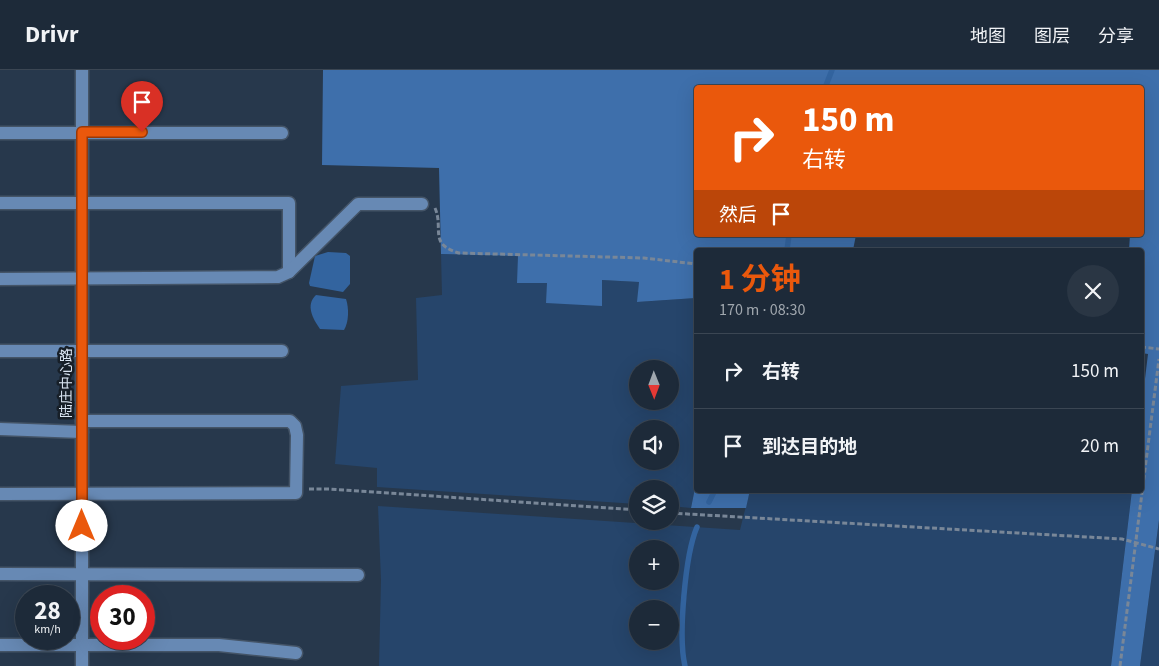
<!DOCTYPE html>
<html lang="zh">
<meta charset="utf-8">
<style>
:root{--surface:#1d2a39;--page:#2a3644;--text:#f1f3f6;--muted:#a0a7ae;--line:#3b4653;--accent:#ea580c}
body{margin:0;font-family:"Source Sans 3","Noto Sans SC",sans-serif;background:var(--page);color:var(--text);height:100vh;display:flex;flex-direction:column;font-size:19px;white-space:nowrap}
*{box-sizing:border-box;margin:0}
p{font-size:16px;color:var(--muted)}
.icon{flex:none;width:28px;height:28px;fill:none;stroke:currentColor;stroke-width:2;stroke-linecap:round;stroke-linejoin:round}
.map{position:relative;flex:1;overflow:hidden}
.details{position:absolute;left:694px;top:178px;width:450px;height:245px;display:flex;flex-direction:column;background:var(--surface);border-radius:5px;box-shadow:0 5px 20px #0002,0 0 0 1px var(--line)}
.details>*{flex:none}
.top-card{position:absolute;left:694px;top:15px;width:450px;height:152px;border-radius:5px;box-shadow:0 5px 20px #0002,0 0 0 1px var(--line);background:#ea580c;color:#fff;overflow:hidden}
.needle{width:32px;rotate:179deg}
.buttons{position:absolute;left:629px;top:290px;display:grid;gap:10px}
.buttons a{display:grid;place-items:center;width:50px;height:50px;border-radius:50%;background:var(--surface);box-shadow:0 5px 20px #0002,0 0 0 1px var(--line);font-size:25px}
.speed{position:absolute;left:15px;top:515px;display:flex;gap:10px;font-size:25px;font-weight:700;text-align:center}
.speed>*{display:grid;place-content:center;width:65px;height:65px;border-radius:50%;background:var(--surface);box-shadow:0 5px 20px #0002,0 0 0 1px var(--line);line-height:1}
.speed small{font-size:12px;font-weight:400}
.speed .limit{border:8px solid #d22;background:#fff;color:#111}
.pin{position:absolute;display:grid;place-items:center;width:42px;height:42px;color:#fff;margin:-51px -21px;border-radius:50% 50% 50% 0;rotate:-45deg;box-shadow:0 0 5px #0007}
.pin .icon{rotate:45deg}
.me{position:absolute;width:55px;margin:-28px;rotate:0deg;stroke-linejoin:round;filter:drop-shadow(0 0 4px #0008)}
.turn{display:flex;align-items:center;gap:18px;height:105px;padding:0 25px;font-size:22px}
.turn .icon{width:65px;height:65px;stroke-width:2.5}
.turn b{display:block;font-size:35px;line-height:42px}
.then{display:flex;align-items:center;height:48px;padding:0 25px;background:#0003;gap:10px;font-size:19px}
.round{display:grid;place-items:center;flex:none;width:52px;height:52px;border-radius:26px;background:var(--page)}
.overview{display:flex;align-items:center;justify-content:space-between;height:85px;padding:0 25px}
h1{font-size:30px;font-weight:700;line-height:38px;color:var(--accent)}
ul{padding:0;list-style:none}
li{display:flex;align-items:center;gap:15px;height:75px;padding:0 25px;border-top:1px solid var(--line)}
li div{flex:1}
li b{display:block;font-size:19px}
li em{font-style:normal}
header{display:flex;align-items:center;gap:30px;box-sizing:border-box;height:70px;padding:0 25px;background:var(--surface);border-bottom:1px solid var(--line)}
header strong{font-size:24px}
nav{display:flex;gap:28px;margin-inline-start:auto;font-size:18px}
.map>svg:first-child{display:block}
.green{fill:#26456b;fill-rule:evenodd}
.forest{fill:#3e6fab}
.water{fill:#33649f}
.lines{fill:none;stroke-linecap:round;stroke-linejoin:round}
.stream{stroke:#33649f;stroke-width:5.5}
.minor-casing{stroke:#445467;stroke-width:15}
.path{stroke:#798798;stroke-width:3;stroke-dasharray:5 2.5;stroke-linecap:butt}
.minor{stroke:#6789b4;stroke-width:12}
.route-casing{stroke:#983908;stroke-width:12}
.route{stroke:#ea580c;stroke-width:9}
.labels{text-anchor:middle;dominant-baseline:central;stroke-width:5;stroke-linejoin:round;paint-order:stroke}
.street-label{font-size:14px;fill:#dae5f2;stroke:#171f28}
</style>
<header>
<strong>Drivr</strong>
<nav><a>地图</a><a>图层</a><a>分享</a></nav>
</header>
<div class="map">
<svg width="1159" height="596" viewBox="0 0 1159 596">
<rect width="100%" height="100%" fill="#27384c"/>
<g class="green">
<path d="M441 184 519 186 547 213V232L602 210 639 212 638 232 696 228V413L691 438 670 436V419H638L637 434 377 417V398L335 394 341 316 418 310 416 228 442 225ZM638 299H670V331H638ZM638 359H670V391H638Z"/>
<path d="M750 420H1132L1111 596H379L381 510 378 436 740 460ZM638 479H670V511H638ZM638 539H670V571H638Z"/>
<polygon points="1159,450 1159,596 1140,596"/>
</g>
<g class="forest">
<polygon points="323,0 1159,0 1159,450 1140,596 1111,596 1132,420 1141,420 1141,342 1148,284 1141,283 1141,180 1129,180 1130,165 1141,165 1141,18 696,18 696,165 856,165 853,180 696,180 696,228 637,232 639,212 602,210 602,236 546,233 547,213 517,213 518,186 441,184 439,98 322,95"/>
<polygon points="696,413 696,420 750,420 746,438 691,438"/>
</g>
<g class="water">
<polygon points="328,182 346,183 350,186 350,214 343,222 310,216 309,213 315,186"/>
<path d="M316 225 346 229C349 238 349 252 344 260L320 259C313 249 305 235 316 225Z"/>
</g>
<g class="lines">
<g class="stream">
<polyline points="825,18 832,0"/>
<polyline points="787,180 789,165"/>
<polyline points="709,432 715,420"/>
<path d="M685 596C678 567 685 485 697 457"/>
</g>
<g class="minor-casing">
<g id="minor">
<polyline points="0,63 282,63"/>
<polyline points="0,133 289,133 289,202"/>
<polyline points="0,209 278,207 289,202 358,134 422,134"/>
<polyline points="0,281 282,281"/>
<polyline points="0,359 82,362"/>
<polyline points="0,424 296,423 297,365 295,356 290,351 82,351"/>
<polyline points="0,504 358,505"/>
<polyline points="0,575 219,575 296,583"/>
<polyline points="82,596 82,0"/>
</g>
</g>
<g class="path">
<path d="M435 138C444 159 428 174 459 183L644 188 696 194"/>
<polyline points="1141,277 1159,279"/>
<polyline points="309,419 329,419 638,440"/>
<polyline points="670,443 1122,469 1159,479"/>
<polyline points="1120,596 1159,289"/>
</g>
<use href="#minor" class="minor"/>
</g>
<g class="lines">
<g class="route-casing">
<polyline id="route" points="82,456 82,62 142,62"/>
</g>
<use href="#route" class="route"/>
</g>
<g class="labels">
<g class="street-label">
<text transform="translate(67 313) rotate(-90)">陆庄中心路</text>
</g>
</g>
</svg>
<div class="buttons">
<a><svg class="needle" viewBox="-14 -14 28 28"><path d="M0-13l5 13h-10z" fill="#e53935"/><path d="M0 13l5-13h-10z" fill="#a0a7ae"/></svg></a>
<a><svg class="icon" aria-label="sound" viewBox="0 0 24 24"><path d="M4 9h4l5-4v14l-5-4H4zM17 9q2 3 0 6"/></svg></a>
<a><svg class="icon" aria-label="layers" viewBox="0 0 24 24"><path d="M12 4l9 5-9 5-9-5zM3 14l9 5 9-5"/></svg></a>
<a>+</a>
<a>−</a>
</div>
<div class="speed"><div>28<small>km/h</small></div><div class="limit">30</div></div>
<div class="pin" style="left:142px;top:62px;background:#d93025"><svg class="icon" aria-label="arrive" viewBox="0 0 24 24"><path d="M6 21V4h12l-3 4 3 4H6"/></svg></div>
<svg class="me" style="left:82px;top:456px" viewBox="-20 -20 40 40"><circle r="19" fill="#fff"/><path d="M0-13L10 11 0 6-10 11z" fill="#ea580c"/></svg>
<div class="top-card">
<div class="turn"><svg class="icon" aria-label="right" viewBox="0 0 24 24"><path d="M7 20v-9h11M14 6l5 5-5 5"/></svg><div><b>150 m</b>右转</div></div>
<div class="then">然后<svg class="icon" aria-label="arrive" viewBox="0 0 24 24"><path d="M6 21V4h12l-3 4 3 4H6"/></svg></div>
</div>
<section class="details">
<div class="overview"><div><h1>1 分钟</h1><p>170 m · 08:30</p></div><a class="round"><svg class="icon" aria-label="close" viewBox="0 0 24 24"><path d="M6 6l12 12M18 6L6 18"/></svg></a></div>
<ul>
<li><svg class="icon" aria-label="right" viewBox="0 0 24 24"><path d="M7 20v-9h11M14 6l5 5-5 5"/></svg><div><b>右转</b></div><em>150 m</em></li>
<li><svg class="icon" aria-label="arrive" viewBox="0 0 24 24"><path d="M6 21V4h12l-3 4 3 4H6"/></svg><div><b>到达目的地</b></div><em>20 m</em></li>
</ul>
</section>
</div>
